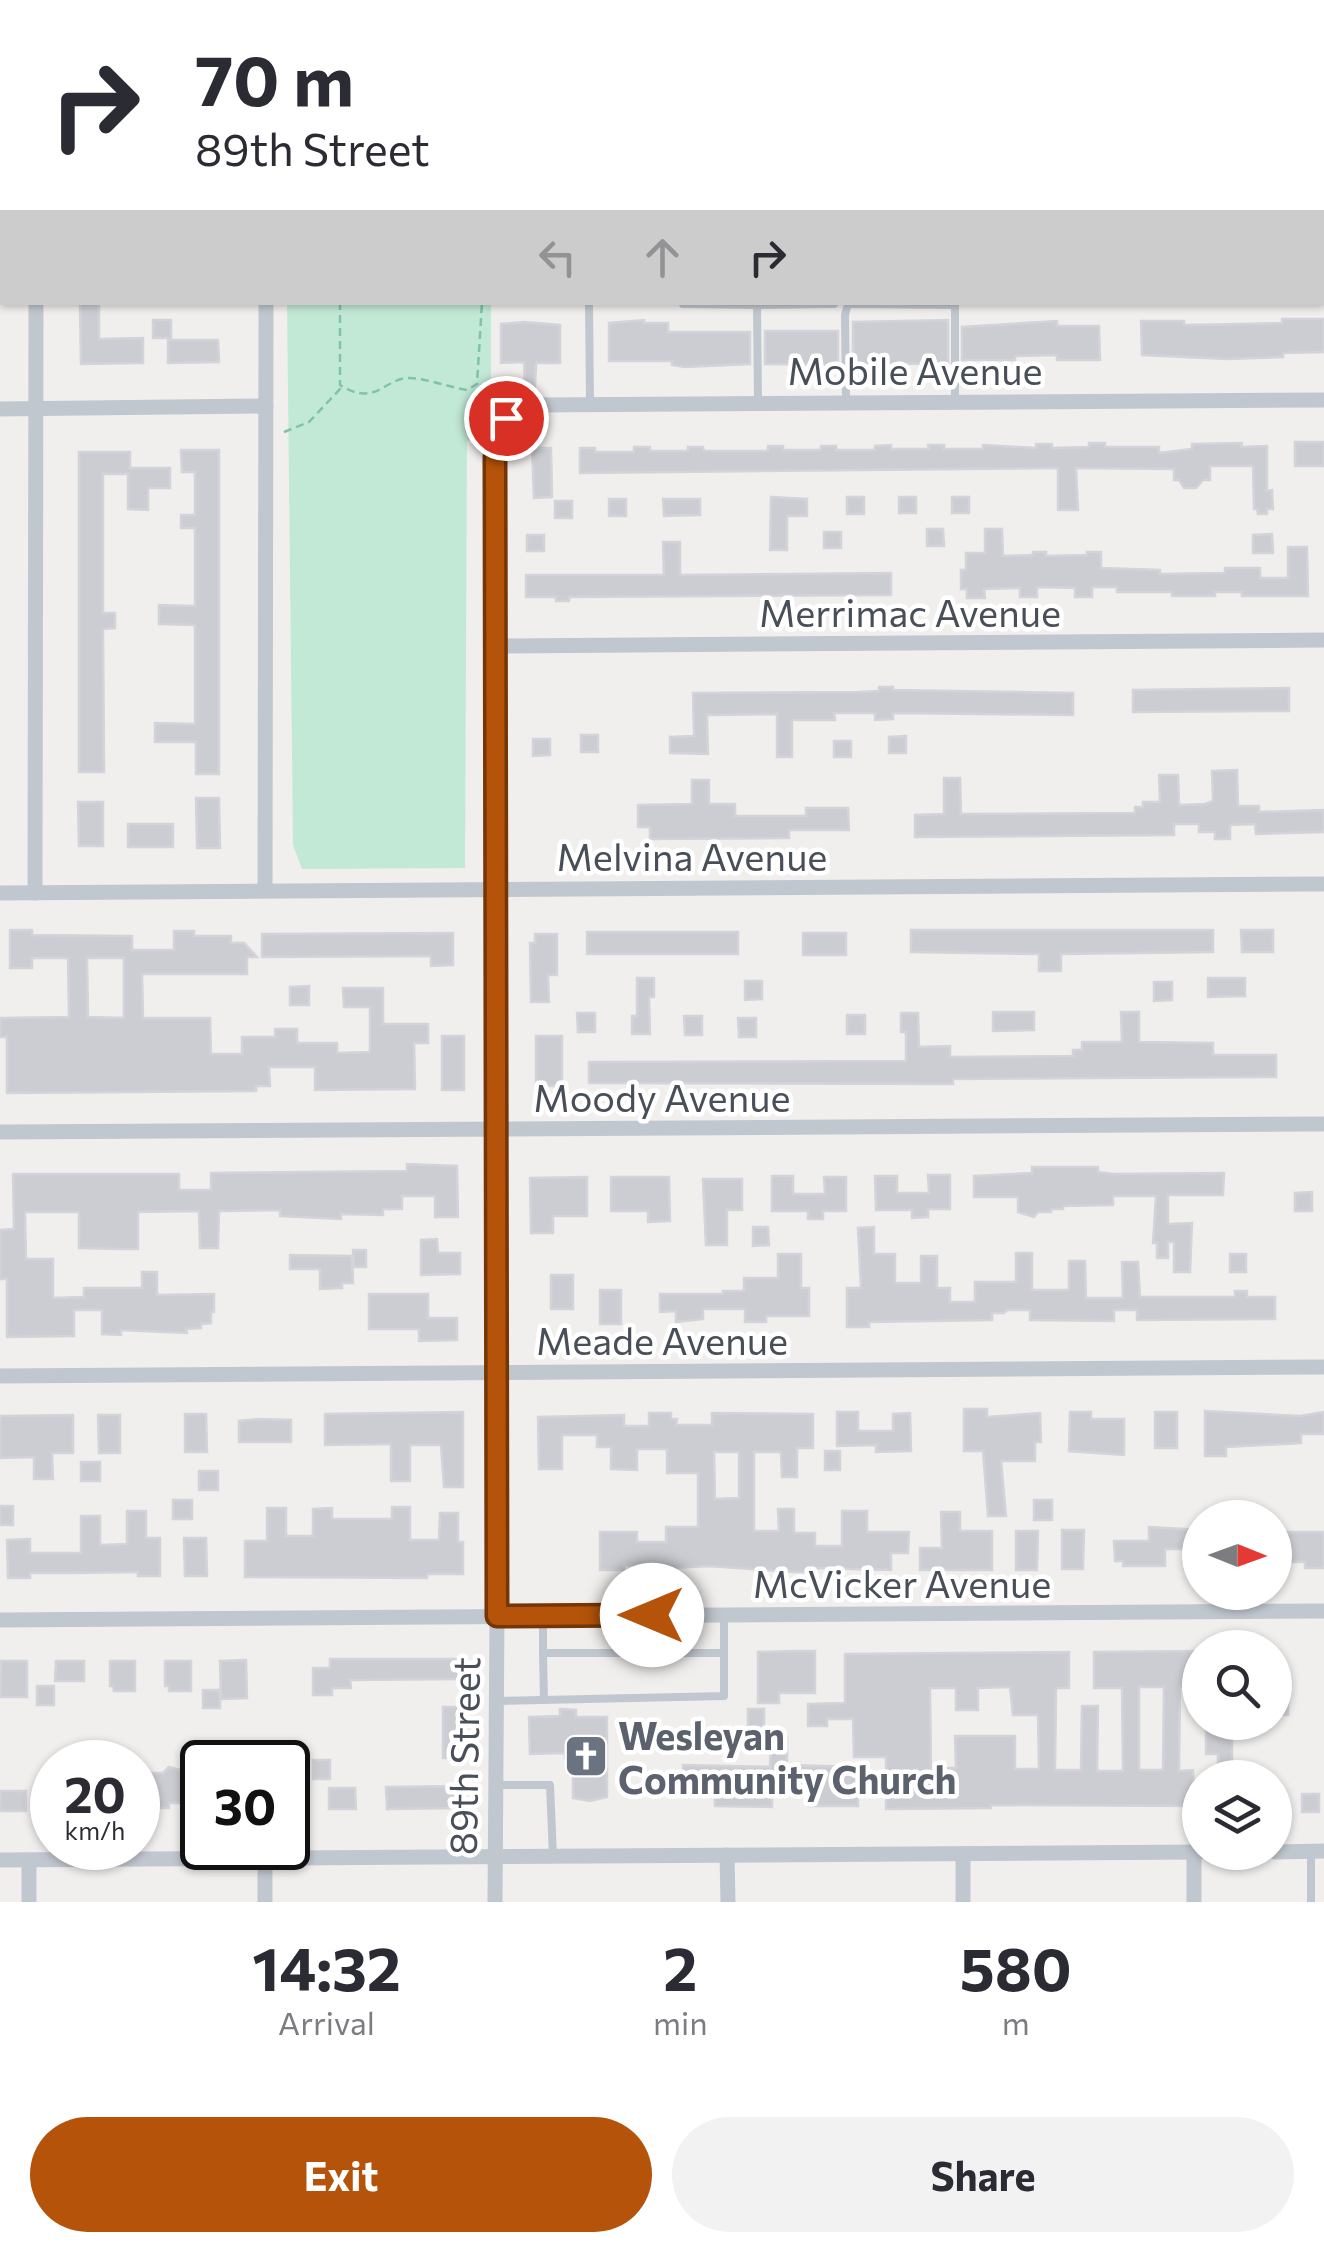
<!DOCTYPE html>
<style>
:root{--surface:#fff;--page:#f2f2f3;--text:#2b2b33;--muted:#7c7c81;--accent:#b45309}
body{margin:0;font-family:Commissioner,sans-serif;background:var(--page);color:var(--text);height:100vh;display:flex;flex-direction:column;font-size:38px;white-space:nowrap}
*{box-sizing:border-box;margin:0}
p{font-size:32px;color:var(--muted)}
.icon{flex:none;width:55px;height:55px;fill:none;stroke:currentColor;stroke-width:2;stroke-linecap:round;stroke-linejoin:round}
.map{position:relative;height:1902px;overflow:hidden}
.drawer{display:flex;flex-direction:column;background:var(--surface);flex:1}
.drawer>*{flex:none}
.banner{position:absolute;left:0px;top:0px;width:1325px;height:305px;box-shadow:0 2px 8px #0004;background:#fff;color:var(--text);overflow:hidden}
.needle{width:65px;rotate:91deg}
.buttons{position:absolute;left:1182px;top:1500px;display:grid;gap:20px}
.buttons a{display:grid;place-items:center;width:110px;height:110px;border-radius:50%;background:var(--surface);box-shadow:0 2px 8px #0004;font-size:50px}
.speed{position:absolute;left:30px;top:1740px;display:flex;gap:20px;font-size:50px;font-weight:700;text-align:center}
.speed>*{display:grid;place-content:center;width:130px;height:130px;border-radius:50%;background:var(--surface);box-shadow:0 2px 8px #0004;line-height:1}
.speed small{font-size:25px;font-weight:400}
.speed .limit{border:5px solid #111;border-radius:15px;background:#fff;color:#111}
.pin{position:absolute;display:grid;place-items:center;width:85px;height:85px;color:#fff;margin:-42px;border:5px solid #fff;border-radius:50%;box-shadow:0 2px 10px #0007}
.me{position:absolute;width:110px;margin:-55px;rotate:270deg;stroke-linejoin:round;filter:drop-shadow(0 0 8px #0008)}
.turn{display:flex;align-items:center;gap:35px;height:210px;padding:0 30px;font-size:45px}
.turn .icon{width:130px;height:130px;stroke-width:2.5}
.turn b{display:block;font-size:70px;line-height:85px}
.lanes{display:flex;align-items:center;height:95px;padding:0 30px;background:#0003;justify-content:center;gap:50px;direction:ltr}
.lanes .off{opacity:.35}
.eta{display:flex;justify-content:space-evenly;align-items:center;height:170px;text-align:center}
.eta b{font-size:60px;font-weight:700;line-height:70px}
.cta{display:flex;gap:20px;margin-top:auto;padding:20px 30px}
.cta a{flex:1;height:115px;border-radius:60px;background:var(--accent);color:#fff;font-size:40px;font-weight:700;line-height:115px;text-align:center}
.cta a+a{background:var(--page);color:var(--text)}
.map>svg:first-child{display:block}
.commercial{fill:#faf7e9}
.green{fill:#c2e9d6}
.building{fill:#cccdd2;stroke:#d3d4d9;stroke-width:2.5;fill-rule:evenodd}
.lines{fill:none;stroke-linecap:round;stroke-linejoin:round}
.path{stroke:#7ec3aa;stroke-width:2.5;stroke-dasharray:8 5;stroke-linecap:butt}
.lane{stroke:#c1c7cf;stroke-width:8}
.street{stroke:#c1c7cf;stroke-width:15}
.route-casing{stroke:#753606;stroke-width:25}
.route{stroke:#b45309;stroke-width:18}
.labels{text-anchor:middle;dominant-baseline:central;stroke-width:9;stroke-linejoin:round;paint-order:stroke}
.street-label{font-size:38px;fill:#494f59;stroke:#fff}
.worship-label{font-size:38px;font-weight:bold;fill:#5b616d;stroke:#fff;text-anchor:start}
</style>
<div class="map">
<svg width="1324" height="1902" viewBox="0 0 1324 1902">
<rect width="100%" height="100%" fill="#f1efee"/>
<polygon class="commercial" points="494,0 1324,0 1324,299 1322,2"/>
<g class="green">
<polygon points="281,0 494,0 281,2"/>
<polygon points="287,303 491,303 491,414 483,435 467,441 465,868 302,869 293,845"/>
</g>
<g class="building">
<polygon points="80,302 99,302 99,339 143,338 143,363 81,364"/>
<polygon points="1282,319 1324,319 1324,352 1283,353 1283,357 1227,359 1142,355 1141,321 1184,321 1184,325 1240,324 1282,323"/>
<rect x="153" y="320" width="18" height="18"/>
<polygon points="644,320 644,323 668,323 668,332 750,332 750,364 685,367 672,365 672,361 609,361 609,323"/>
<polygon points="948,320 948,363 853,365 853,322"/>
<polygon points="1057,321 1057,326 1099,326 1100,360 1057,360 1057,355 1015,356 1015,360 962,360 962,327"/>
<polygon points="524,322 560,325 560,363 536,363 535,387 525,387 524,362 501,363 501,324"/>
<polygon points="765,331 838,331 838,365 765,364"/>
<polygon points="168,340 218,340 219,362 168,363"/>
<rect x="1295" y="442" width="29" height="24"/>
<polygon points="1089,443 1105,443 1105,447 1159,447 1159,453 1192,449 1192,444 1242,443 1241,447 1267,446 1267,491 1272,490 1273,509 1267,509 1267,514 1258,514 1257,509 1254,509 1253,466 1210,466 1210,480 1203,480 1196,488 1184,488 1179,480 1174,480 1174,469 1076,468 1078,510 1058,510 1058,468 580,473 580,448 595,448 595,452 634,452 634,447 650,447 650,451 688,451 688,447 703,447 704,451 768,451 768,446 783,446 783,450 821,450 821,446 836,446 836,450 875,450 875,446 891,445 891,449 929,449 928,445 944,445 944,449 983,449 983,445 1036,448 1036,444 1052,444 1052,448 1089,447"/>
<polygon points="532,448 551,448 552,497 534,498"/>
<polygon points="181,450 219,450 219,774 196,774 196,742 155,742 155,723 195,724 195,625 159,624 159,605 195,606 195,528 181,528 181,515 195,515 195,472 182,472"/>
<polygon points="79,452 130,452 130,468 170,468 170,488 148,488 148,510 128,509 128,474 103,474 103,613 115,613 115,628 103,629 104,772 79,772"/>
<polygon points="771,497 807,499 807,516 787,516 787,550 770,550"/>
<rect x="847" y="497" width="17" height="17"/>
<rect x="899" y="497" width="17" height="16"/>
<rect x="952" y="497" width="17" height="16"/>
<rect x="609" y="499" width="17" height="17"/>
<polygon points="663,499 700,499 700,515 664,516"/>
<rect x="555" y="501" width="17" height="17"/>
<polygon points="927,529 943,529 944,546 927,546"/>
<polygon points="985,529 1002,529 1003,556 1033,555 1033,552 1046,552 1046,556 1087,555 1087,552 1101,552 1101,568 1160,570 1160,574 1225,573 1225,568 1260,568 1260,578 1288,578 1288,547 1307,547 1308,596 1242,596 1242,592 1215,592 1215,596 1172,596 1172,592 1117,592 1117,587 1092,587 1092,597 1075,597 1075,588 1037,587 1037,597 1020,597 1020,588 984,589 985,598 967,598 967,589 961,589 961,570 966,570 966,553 985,553"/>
<rect x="824" y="532" width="17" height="16"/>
<polygon points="1272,534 1273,553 1253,553 1253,535"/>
<rect x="527" y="535" width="17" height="16"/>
<polygon points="663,542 680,542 680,575 891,573 891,595 569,597 569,601 556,601 556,597 526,597 526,575 664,575"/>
<polygon points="879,687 893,687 893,690 1073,693 1073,715 893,713 893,719 875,720 875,713 834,713 835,720 792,720 792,757 777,757 777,714 707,715 708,754 670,753 670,737 694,736 693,693 860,692 879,691"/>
<polygon points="1289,688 1289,711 1133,712 1133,690"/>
<rect x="581" y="735" width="17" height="17"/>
<polygon points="906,736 906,753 889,753 889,737"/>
<polygon points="533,739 550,739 550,755 533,756"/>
<rect x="834" y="741" width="17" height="16"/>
<polygon points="1237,770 1238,806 1259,806 1259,812 1324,810 1324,832 1256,834 1255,824 1230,825 1230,839 1215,839 1215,832 1199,832 1199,824 1174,824 1174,835 915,837 915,815 944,814 944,778 960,778 961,814 1135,813 1135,807 1143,807 1143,802 1160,802 1159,775 1178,775 1179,805 1205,804 1213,801 1212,771"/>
<polygon points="692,780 709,780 709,804 735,804 735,816 806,816 806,808 848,808 849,830 789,830 789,838 650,839 650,827 638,827 638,805 692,804"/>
<polygon points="196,798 219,798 220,848 197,848"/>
<polygon points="78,802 103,802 103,846 79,846"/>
<rect x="128" y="824" width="45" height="23"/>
<path d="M10 930H32V935L132 936V950H174V931H194V936H231V943H244L257 957H247V974H142L143 1018H210L211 1054H242V1037H275V1029H297V1043H337V1053L370 1052V1007H344L343 988H383V1024H428V1043H414L415 1089 315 1090V1067H269L270 1086H256V1091L7 1093V1037H0V1018L69 1017 68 958H32V968H10ZM87 958H124V1018L88 1017Z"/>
<polygon points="911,930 1213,930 1213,952 1061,954 1061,971 1039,971 1039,954 911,952"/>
<polygon points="1241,930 1273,930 1273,952 1242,952"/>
<rect x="587" y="932" width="151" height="22"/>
<polygon points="453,933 453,965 431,966 431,956 262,957 262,934"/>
<rect x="803" y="933" width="43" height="22"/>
<polygon points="535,934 557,934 557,975 548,975 549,1002 531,1002 530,943 535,943"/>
<polygon points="637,978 654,978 654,997 649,997 650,1034 632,1034 632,1016 637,1016"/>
<polygon points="1208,978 1245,978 1245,996 1208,997"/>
<polygon points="745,981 762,981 762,999 745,1000"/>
<polygon points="1154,982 1172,982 1172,1000 1154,1001"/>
<polygon points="309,986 309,1005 290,1005 290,987"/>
<polygon points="993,1012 1034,1012 1034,1030 993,1031"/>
<polygon points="1121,1012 1139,1012 1139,1042 1213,1043 1213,1055 1276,1055 1276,1077 953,1079 953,1084 589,1083 589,1062 906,1061 906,1032 901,1032 901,1013 918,1013 919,1047 950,1046 950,1057 1073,1056 1073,1050 1082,1050 1082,1042 1122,1042"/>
<polygon points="577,1013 595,1013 595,1032 578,1032"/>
<rect x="847" y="1015" width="18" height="19"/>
<polygon points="684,1016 702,1016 702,1035 685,1035"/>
<polygon points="738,1018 756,1018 756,1037 739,1037"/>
<rect x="442" y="1036" width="22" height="54"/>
<rect x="536" y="1036" width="26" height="50"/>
<polygon points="407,1164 457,1166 458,1217 435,1217 435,1196 402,1196 402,1209 383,1209 383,1215 341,1214 341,1219 280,1216 280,1210 219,1211 218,1248 200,1248 199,1211 138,1212 138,1249 119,1249 79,1248 79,1212 25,1212 26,1259 53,1259 53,1298 84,1297 84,1288 142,1288 142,1272 157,1272 157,1295 214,1294 214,1312 211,1312 211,1323 201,1324 201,1328 186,1329 187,1333 121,1330 121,1335 102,1334 102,1310 74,1310 74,1336 7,1337 7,1279 0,1279 0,1230 14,1229 13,1174 179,1174 179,1190 211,1190 211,1173 407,1171"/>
<polygon points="1032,1167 1098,1167 1098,1172 1113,1174 1224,1173 1223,1195 1168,1195 1168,1224 1192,1223 1190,1272 1174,1272 1174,1242 1168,1242 1168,1258 1157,1258 1157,1243 1153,1243 1156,1196 1113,1196 1113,1205 1063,1206 1063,1209 1051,1209 1051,1212 1038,1212 1034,1217 1018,1212 1018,1197 974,1197 974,1176 1032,1173"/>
<polygon points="928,1175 950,1175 950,1209 928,1209 928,1217 912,1218 912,1210 876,1210 875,1176 897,1176 897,1193 929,1193"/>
<polygon points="772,1176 793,1176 793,1194 825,1194 824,1177 846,1177 846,1211 823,1211 823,1219 808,1219 808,1211 772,1211"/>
<polygon points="587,1177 587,1216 553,1216 553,1233 531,1233 530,1178"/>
<polygon points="611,1177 669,1177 670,1221 648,1222 648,1211 611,1211"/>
<polygon points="703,1179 742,1179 742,1210 727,1210 727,1245 706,1245"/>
<polygon points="1312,1192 1312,1211 1295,1211 1295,1193"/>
<polygon points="753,1227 768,1227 769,1245 753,1246"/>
<polygon points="874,1227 874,1254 895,1254 895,1283 921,1283 921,1256 937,1256 937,1288 950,1288 950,1302 975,1302 975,1282 1016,1282 1016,1253 1032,1253 1032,1290 1069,1290 1069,1261 1085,1261 1086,1298 1123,1298 1122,1262 1138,1262 1140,1297 1235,1297 1235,1291 1247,1291 1247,1297 1275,1297 1275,1319 1137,1320 1137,1310 1114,1310 1114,1321 1030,1320 1030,1310 1007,1310 1004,1313 992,1313 992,1320 869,1322 869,1327 847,1327 847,1288 861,1288 858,1228"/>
<polygon points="437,1239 438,1253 460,1253 460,1274 421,1275 421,1240"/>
<polygon points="353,1250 366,1250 366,1267 354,1267"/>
<polygon points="778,1254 801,1254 801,1288 809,1288 809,1316 766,1316 766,1322 745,1322 745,1309 703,1309 703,1319 676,1322 676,1311 660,1312 660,1294 723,1294 723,1291 744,1291 744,1278 778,1278"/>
<rect x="1230" y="1254" width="16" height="18"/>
<polygon points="290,1255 352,1256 353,1283 342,1283 342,1288 320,1289 320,1269 290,1269"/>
<rect x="551" y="1275" width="22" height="34"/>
<rect x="600" y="1290" width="21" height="34"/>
<polygon points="369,1294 428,1294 428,1318 457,1318 457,1340 419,1341 419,1329 369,1329"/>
<polygon points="964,1409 987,1409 987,1417 1040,1413 1041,1442 1035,1442 1035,1461 1001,1461 1006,1516 988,1516 983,1451 964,1451"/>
<polygon points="1205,1411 1300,1416 1324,1412 1324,1434 1301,1434 1301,1443 1226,1447 1226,1456 1205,1456"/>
<polygon points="463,1412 463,1487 444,1487 441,1445 410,1445 410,1481 391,1481 391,1444 325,1445 325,1414"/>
<polygon points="837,1412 858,1412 858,1431 893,1431 893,1414 910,1413 911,1451 876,1452 876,1445 837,1446"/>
<polygon points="1070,1412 1091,1412 1091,1419 1124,1419 1124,1455 1069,1451"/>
<rect x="1155" y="1412" width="22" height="36"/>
<path d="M649 1413H671V1419H677L676 1425H712V1413L813 1414V1448H797V1477H782L781 1452H754V1531H779L778 1509H794V1533H815V1546H842V1511H867V1532H909L908 1553H891V1570L815 1568V1572H794L709 1566 654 1569V1565H624V1570H600V1532H637V1542H666V1527H698V1473H667V1449H637V1470L611 1469V1447H597V1435H562V1469H539L538 1417 624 1415V1426H649ZM714 1452H739V1498L715 1499Z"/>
<polygon points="185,1414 206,1414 207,1452 185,1452"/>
<polygon points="73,1415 73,1453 52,1453 53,1479 34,1479 34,1457 0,1458 0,1416"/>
<polygon points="98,1415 120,1415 120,1453 99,1453"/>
<polygon points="258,1419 291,1420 291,1442 239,1442 239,1421"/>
<rect x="825" y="1451" width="15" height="19"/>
<rect x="81" y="1462" width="19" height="19"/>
<rect x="199" y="1471" width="19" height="19"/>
<rect x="173" y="1500" width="19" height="19"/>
<rect x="1034" y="1500" width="18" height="20"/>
<rect x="0" y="1506" width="13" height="19"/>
<polygon points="392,1507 410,1507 410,1540 439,1540 440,1513 458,1513 458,1542 463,1542 463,1574 427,1574 427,1578 245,1577 245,1541 267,1541 267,1508 286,1508 286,1536 313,1536 313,1509 332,1508 332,1519 392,1519"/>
<polygon points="127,1511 146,1511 146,1538 160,1538 160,1576 138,1576 138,1572 73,1573 30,1573 30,1578 8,1578 7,1540 30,1539 30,1553 81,1553 81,1516 100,1516 100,1545 127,1544"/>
<polygon points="941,1512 960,1512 960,1531 992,1531 992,1570 920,1570 920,1548 942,1548"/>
<polygon points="1149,1527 1200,1530 1200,1549 1165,1549 1165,1566 1123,1566 1123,1561 1115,1561 1114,1541 1149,1541"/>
<polygon points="1062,1530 1084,1530 1083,1569 1062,1569"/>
<polygon points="1016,1531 1038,1531 1037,1570 1016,1570"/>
<polygon points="1275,1532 1324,1532 1324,1568 1305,1568 1305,1562 1275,1562"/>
<polygon points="184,1538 206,1538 207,1576 185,1576"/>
<polygon points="793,1651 815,1651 815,1693 779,1693 779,1703 758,1703 758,1652"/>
<path d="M1199 1651V1687H1180L1179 1771 1193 1770 1194 1806 991 1805V1808L886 1809V1757H854L853 1719H827V1726H808V1704L845 1703V1654L1069 1652V1688H1056L1055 1770H1081L1082 1706H1098L1097 1771H1123L1122 1688H1094V1652ZM1010 1687 1013 1715H1038L1039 1769H1015V1736H955L956 1768H931L930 1688H956V1710H978V1688ZM1139 1687H1164L1163 1770H1139Z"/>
<polygon points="330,1659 460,1659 461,1679 350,1680 351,1688 332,1688 332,1695 313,1695 313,1668 330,1668"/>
<polygon points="246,1660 247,1698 221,1699 220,1661"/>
<polygon points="1,1661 27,1661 27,1697 0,1697"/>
<polygon points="56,1661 84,1661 84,1681 55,1681"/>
<polygon points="110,1661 135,1661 135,1691 114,1691 113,1686 110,1686"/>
<polygon points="165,1661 191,1661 191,1691 169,1691 169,1686 165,1686"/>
<rect x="37" y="1686" width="17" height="19"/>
<rect x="203" y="1690" width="17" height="18"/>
<rect x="1275" y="1698" width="13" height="17"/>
<rect x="443" y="1707" width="17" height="51"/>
<polygon points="560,1709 576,1710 576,1717 607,1717 607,1797 590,1801 573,1798 573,1758 565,1758 565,1753 530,1754 529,1717 560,1716"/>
<rect x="748" y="1709" width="16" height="18"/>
<polygon points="1206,1722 1223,1722 1224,1736 1232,1736 1232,1778 1218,1778 1218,1754 1206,1754"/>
<polygon points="771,1737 787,1737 787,1765 858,1767 858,1806 808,1806 808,1792 772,1793 772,1807 715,1806 714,1786 683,1786 683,1765 770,1767"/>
<rect x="313" y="1760" width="17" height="19"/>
<polygon points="169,1767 192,1773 193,1803 169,1803 169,1808 147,1808 147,1773 163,1773"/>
<polygon points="460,1786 460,1808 387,1809 386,1787"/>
<polygon points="329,1788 355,1788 356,1809 329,1809"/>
<polygon points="288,1789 300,1789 301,1810 288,1810"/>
<rect x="0" y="1791" width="26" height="20"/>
<rect x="1302" y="1794" width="17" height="18"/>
</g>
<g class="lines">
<g class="path">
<polyline points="372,2 373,0"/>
<path d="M340 302V385C376 408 385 377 410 378 428 379 449 387 467 390L477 384 482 302"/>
<polyline points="284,432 309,422 341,388"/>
</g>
<g class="lane">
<polyline points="568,1 590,0"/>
<polyline points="522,2 549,1"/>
<polyline points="589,302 590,404"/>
<polyline points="683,304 757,305 758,403"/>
<polyline points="757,305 834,304"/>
<polyline points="846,402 845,315 848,304 955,305 955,401"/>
<polyline points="543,1615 543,1653 724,1653"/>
<polyline points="543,1653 544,1700"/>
<polyline points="496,1701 724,1696 724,1615"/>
<polyline points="496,1785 550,1785 553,1856"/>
<polyline points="1311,1851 1311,1902"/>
</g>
<g class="street">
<polyline points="37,0 37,2"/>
<polyline points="267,2 267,0"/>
<polyline points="0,409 266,406"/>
<polyline points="496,646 1324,640"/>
<polyline points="265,890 266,302"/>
<polyline points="0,893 1324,884"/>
<polyline points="35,893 36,302"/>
<polyline points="0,1132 1324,1124"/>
<polyline points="0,1376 1324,1367"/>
<polyline points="0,1620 1324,1611"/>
<polyline points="1194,1852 1194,1902"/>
<polyline points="1275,1852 1324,1851"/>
<polyline points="963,1854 963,1902"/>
<polyline points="727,1855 728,1902"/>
<polyline points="265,1858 265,1902"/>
<polyline points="0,1860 1200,1852"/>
<polyline points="29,1902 29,1860"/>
<path d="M495 1902 497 1615 495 458C496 428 506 407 538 405L1324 400"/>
</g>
</g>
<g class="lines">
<g class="route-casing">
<polyline id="route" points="506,418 497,432 495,458 497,1616 652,1615"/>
</g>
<use href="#route" class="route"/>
</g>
<defs>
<g id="church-square" transform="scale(2.25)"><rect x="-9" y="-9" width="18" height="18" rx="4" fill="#6b7280" stroke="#fff"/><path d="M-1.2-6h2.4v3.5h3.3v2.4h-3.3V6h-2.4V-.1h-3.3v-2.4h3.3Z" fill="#fff"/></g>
</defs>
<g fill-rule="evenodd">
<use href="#church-square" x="586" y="1756"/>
</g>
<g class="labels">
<g class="street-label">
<text x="915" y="369">Mobile Avenue</text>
<text x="910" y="611">Merrimac Avenue</text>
<text x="692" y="855">Melvina Avenue</text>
<text x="662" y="1096">Moody Avenue</text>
<text x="662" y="1339">Meade Avenue</text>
<text x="902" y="1582">McVicker Avenue</text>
<text transform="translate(463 1756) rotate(-89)">89th Street</text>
</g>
<g class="worship-label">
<text x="618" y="1734">Wesleyan<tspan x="618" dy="44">Community Church</tspan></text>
</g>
</g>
</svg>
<div class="buttons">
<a><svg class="needle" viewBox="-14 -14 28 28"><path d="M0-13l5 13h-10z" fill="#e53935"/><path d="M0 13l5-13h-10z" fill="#7c7c81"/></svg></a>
<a><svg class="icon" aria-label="search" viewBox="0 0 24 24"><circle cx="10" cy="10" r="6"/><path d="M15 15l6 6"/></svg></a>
<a><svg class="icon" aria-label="layers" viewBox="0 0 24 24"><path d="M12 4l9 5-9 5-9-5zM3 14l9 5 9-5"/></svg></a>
</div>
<div class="speed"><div>20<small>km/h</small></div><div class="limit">30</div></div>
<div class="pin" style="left:506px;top:418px;background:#d93025"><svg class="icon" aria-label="arrive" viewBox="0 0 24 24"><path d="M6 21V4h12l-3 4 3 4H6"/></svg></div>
<svg class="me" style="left:652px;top:1615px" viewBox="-20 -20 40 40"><circle r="19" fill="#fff"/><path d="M0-13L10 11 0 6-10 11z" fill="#b45309"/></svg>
<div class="banner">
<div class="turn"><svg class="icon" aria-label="right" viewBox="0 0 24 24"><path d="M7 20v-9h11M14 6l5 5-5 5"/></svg><div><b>70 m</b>89th Street</div></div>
<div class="lanes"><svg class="icon off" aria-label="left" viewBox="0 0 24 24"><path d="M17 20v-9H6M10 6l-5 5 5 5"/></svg><svg class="icon off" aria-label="ahead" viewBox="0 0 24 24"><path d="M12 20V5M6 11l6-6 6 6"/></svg><svg class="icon" aria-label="right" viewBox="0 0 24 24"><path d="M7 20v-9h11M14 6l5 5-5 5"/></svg></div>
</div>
</div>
<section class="drawer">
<div class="eta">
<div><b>14:32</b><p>Arrival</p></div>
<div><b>2</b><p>min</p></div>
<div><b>580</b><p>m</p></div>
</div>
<div class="cta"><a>Exit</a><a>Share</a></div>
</section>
